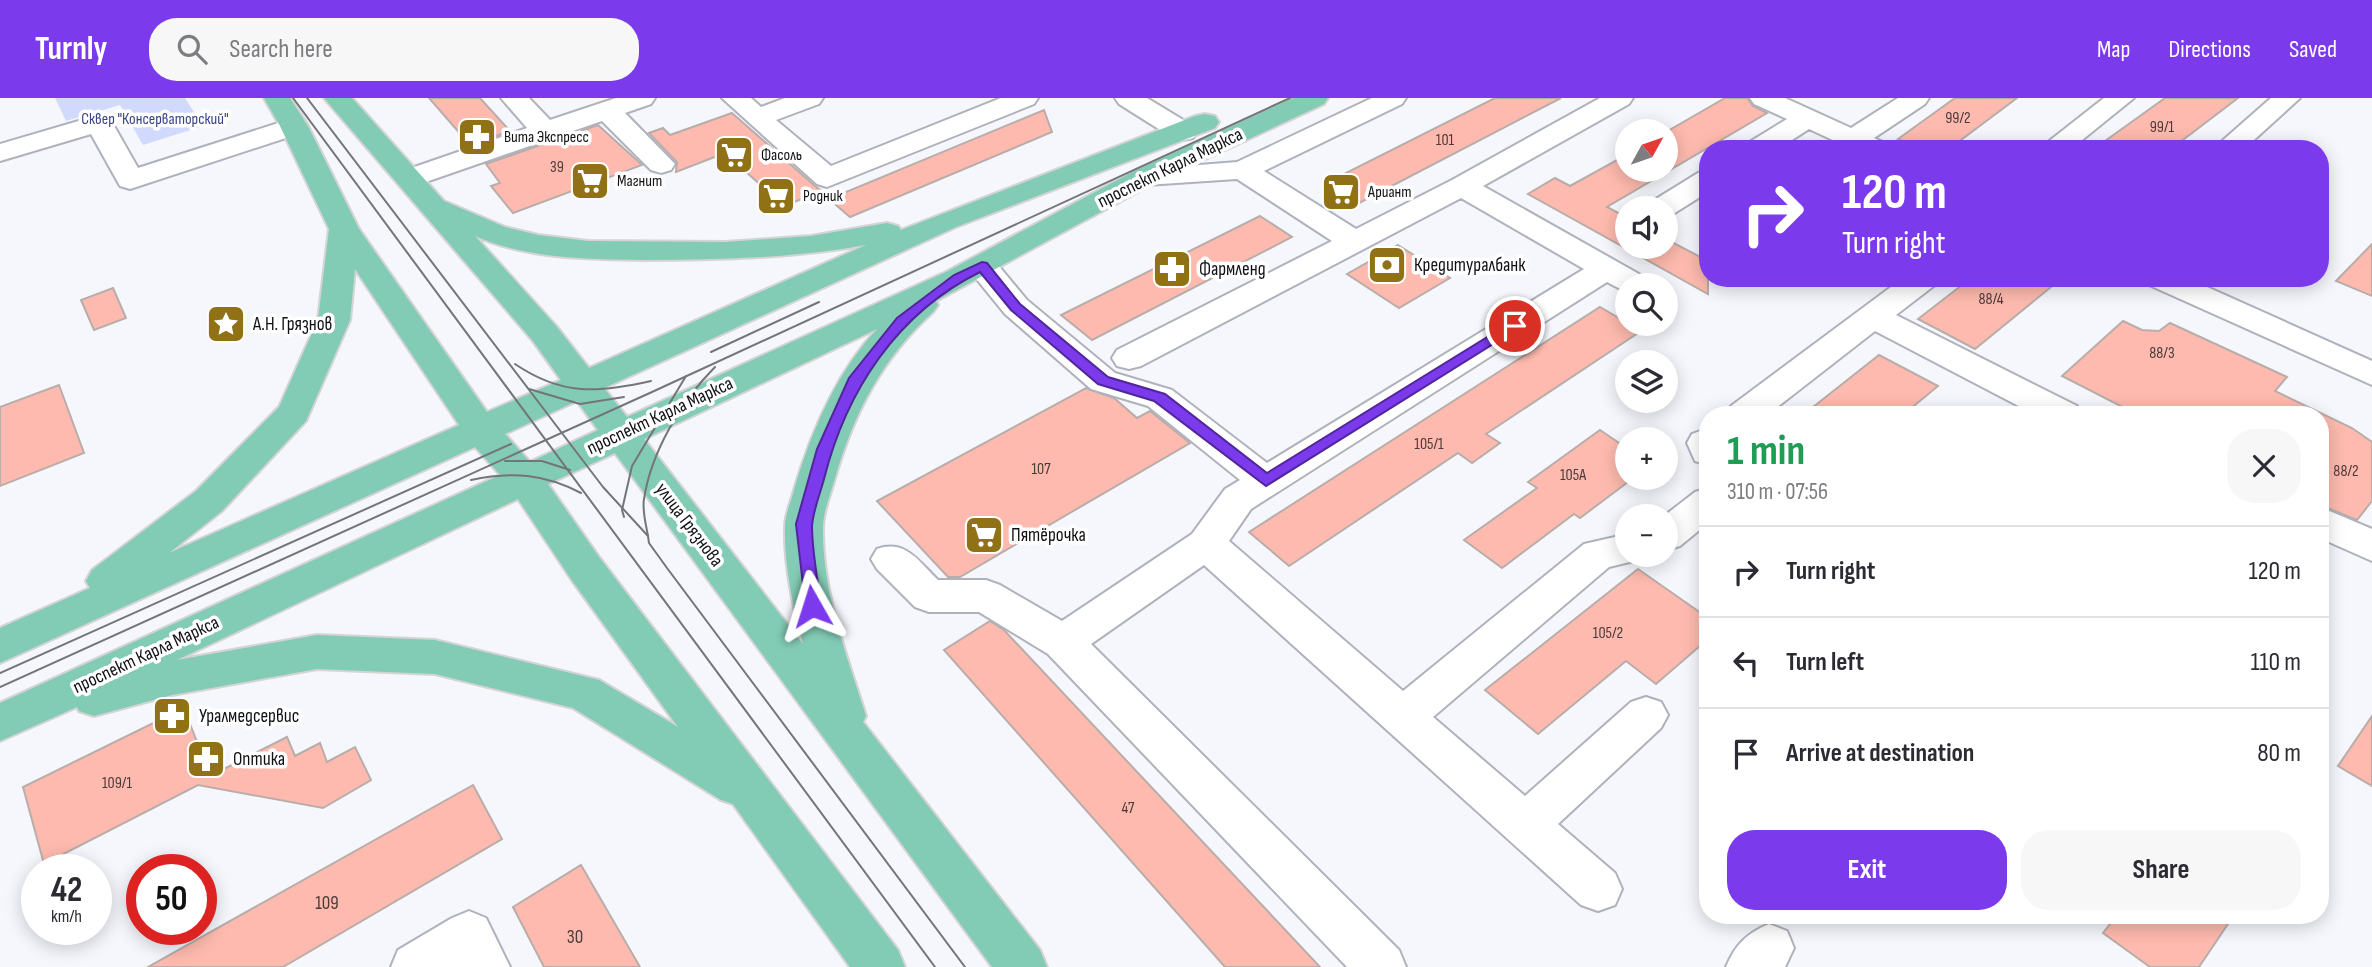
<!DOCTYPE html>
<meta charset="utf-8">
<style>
:root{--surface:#fff;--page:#f7f7f7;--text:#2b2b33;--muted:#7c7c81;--line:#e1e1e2;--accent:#7c3aed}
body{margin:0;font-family:"Sofia Sans Condensed",sans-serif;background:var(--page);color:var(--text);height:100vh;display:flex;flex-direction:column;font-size:26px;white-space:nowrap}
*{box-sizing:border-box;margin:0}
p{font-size:23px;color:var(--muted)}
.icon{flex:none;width:38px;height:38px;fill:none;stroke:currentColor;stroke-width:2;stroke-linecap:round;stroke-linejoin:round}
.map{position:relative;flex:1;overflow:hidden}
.sheet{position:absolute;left:1699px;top:308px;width:630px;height:518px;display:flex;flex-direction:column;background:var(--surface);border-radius:28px;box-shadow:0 4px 18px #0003}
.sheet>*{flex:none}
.banner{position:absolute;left:1699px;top:42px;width:630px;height:147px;border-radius:28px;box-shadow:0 4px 18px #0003;background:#7c3aed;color:#fff;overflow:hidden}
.needle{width:46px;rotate:50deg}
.controls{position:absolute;left:1615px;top:21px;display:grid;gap:14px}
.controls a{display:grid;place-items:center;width:63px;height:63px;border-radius:50%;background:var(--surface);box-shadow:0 4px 18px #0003;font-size:35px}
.speed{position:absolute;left:21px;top:756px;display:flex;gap:14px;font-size:35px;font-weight:700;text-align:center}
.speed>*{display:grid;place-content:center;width:91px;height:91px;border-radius:50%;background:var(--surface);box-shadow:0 4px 18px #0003;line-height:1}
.speed small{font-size:18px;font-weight:400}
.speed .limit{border:10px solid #d22;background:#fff;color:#111}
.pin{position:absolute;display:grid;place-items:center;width:60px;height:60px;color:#fff;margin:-30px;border:4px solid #fff;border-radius:50%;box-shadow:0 2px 7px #0007}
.me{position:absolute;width:77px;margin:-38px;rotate:354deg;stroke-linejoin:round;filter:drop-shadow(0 0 5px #0008)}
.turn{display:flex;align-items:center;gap:24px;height:147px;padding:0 28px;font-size:32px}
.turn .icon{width:91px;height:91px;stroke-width:2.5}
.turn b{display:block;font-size:49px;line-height:60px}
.round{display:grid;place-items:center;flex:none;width:74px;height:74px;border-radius:28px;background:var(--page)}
.summary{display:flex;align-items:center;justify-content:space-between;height:119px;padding:0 28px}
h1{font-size:42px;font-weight:700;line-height:52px;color:#1e9e55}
.cta{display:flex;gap:14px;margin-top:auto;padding:14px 28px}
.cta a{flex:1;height:80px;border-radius:28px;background:var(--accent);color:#fff;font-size:28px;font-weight:700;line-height:80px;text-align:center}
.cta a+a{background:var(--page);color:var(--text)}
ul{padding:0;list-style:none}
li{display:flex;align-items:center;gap:21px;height:91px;padding:0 28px;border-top:2px solid var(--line)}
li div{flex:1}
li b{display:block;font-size:26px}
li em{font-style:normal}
header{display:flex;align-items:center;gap:42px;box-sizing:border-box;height:98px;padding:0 35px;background:var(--accent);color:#fff}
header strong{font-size:33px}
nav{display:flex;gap:38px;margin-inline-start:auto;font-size:24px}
.search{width:490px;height:63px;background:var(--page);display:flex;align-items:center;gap:18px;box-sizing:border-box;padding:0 24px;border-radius:28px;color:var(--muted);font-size:26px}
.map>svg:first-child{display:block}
.green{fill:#d1dafc}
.building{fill:#febaae;stroke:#b9adaa;stroke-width:2}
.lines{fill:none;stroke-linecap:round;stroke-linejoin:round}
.minor-casing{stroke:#afb2bc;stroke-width:4}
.major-casing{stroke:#d4d4d5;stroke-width:4}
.minor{fill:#fff;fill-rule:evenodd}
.major{fill:#82cbb4;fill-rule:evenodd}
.tram{stroke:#747579;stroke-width:2}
.route{fill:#7c3aed;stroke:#51269a;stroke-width:2}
.labels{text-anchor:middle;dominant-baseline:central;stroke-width:7;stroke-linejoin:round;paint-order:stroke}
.number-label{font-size:16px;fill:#4b3a3a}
.far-park-label{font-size:16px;fill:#384385;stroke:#fff}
.far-poi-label{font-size:16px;fill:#0f1013;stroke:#fff;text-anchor:start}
.street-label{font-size:19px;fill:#0f1013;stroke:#fff}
.poi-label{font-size:19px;fill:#0f1013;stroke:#fff;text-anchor:start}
.near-number-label{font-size:19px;fill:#4b3a3a}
</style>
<header>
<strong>Turnly</strong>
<div class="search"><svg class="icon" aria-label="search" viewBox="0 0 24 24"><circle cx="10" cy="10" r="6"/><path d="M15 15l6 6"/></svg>Search here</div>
<nav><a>Map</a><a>Directions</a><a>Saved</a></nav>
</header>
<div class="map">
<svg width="2372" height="869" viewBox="0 0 2372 869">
<rect width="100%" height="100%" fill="#f5f7fd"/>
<polygon class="green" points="55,0 185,0 203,28 143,47 120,7 66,23"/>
<g class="building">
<polygon points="429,0 480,0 510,33 470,47"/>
<polygon points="1495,0 1561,0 1359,105 1326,85"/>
<polygon points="1725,0 1747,0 1753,8 1767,15 1607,109 1628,120 1628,149 1666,149 1666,141 1708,163 1708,196 1528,96 1555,80 1570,88 1628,56 1628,72 1666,72 1666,34"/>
<polygon points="1955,0 2017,0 1949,51 1922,51 1898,41"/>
<polygon points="2165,0 2238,0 2171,51 2094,51"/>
<polygon points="1044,12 1052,34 850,119 829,101"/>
<polygon points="732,15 815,88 822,93 784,108 725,55 676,74 677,64 649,35 663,30 670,37"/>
<polygon points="598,27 642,67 513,115 491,88 500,85 486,66"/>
<polygon points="1260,118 1292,139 1092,242 1061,217"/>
<polygon points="2372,146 2372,198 2336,183"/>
<polygon points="1398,147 1450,180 1399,210 1347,176"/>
<polygon points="1971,180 2062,180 1975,251 1918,221"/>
<polygon points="113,190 126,220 94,232 81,202"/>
<polygon points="1600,209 1641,233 1486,336 1500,345 1472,365 1458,355 1289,468 1249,434"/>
<polygon points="2123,223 2142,232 2159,233 2170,225 2287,279 2275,293 2352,330 2372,344 2372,403 2357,422 2320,407 2320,317 2138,317 2062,278"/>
<polygon points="1879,257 1938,288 1903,317 1803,317"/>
<polygon points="59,287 84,355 0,388 0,309"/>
<polygon points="1086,290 1114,300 1137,320 1150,313 1190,345 960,479 948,479 877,403"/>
<polygon points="1600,332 1628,351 1628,384 1580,420 1574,416 1502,470 1464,442 1537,390 1528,384"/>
<polygon points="1638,471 1708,520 1708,541 1656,586 1626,563 1538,636 1485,592"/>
<polygon points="990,523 1004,532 1320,869 1225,869 944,552"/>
<polygon points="184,610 210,678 287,639 295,658 320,645 327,664 355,649 371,682 323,710 198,687 44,766 23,689"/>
<polygon points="2372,618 2372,688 2338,668"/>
<polygon points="473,687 502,741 283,869 148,869"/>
<polygon points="581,767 640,869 544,869 513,809"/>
<polygon points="2117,817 2234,817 2199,869 2150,869 2103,835"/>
</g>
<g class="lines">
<g class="minor-casing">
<g id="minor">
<polygon points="501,0 529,0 550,22 616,0 655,0 651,6 625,15 675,66 671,72 661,75 651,72 602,23 420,86 410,89 400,86 396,80 400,74 527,30"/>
<polygon points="722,0 751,0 761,9 785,0 823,0 819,6 776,22 831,68 1001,0 1038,0 1034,6 827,89 817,86"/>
<polygon points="1115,0 1147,0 1193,28 1197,34 1193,40 1183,42 1173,40 1119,6"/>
<path d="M1372 0H1406L1402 6 1264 73 1356 131 1452 82 1600 0H1633L1629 6 1483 88 1646 180 1651 187H1628V195L1607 184 1251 411 1229 443 1403 593 1584 446 1628 436V457H1644L1642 461 1609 469 1433 619 1525 698 1631 604 1646 599 1661 604 1668 617 1661 630 1558 726 1615 775 1622 791 1615 807 1598 813 1581 807 1204 467 1091 546 1399 852 1406 869H1347L1048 556 979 514H929L915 509 877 471 871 461 877 451C906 441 919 464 938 482H986L1000 487 1062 523 1192 436 1225 391 1240 382 1148 308 1091 291 1005 216 966 168 971 161 982 159 993 161 1027 202 1115 275 1172 292 1267 365 1584 171 1461 100 1141 268 1129 271 1117 268 1112 260 1117 252 1332 143 1237 81 1146 87 1136 84 1132 78 1136 72 1237 64Z"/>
<polygon points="1750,0 1785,0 1851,30 1898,0 1929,0 1925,6 1874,40 1885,45 1889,51 1852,51 1809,31 1778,51 1744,51 1748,45 1787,21 1754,6"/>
<polygon points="2104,0 2134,0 2071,51 2039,51"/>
<polygon points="2271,0 2300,0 2244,51 2213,51"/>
<polygon points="99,17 109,19 138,70 294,20 304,22 308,28 304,34 130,91 120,88 91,36 0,63 0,46"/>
<polygon points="1708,72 1708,94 1673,116 1666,118 1666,110 1647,110 1651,104 1698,75"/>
<polygon points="1903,180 1940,180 1935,187 1896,217 2077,308 2083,317 2036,317 1875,233 1767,317 1725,317 1731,308"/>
<polygon points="2144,180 2187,180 2372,263 2372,287 2149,187"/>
<polygon points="1708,330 1708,367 1695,363 1687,345 1692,336"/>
<polygon points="1708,390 1708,425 1680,448 1666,452 1664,418 1695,394"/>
<polygon points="2320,409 2372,431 2372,463 2320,440"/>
<polygon points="469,813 486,820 510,869 391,869 398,852 452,820"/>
<path d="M1769 826 1787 833 1794 850 1785 869H1726C1735 847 1747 835 1769 826Z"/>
</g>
</g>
<g class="major-casing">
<path id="major" d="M264 0H290L308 28 359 131 487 314 561 282 533 243 324 0H352L444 103 505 129 538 137 588 143 726 144 811 138 887 125 898 128 901 132 1195 18 1205 16 1215 18 1219 24 1215 30 956 129 604 290 627 319 948 173 1136 72 1293 0H1328L1324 6 1156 84 936 203 938 207 933 214C882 260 854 315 835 380 831 395 824 411 823 427 821 491 847 558 866 618L863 624 1040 852 1047 869H992L615 355 548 386 599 459 898 852 905 869H850L733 706 721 702 573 610 435 576 317 571 172 597 94 618 79 613 77 609 0 643V605L500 377 475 349 0 565V530L90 490 86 483 92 472 196 393 279 309 318 222 329 131 280 28ZM475 138C526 161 588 161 643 162 719 162 792 160 866 147L589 270 557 229ZM355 171 459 327 169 455 222 413 306 323 350 222ZM877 231C836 275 811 334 794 392 791 404 785 416 785 429 784 468 793 508 803 546L644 341ZM577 303 598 332 530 364 505 336ZM518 401 571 481 678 629 599 582 435 542 317 537 177 562Z"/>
</g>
<use href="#minor" class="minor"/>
<use href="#major" class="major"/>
<g class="tram">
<polyline points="293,0 935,869"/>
<polyline points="307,0 603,389 648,438 649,445 667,470 965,869"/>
<polyline points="711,254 819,204"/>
<path d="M515 266C562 298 598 295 651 283"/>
<polyline points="529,291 580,306 624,299"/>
<polyline points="505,363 542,363 570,372"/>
<path d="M471 382C511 373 545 376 581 395"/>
<polyline points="624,419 622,412 632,368 686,278"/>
<path d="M648 438C646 426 642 413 644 401 651 354 682 302 715 269"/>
<polyline points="0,575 511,346"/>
<polyline points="0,589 652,294 1290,0"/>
</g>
</g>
<path class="route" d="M982 164 987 165 1020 206 1108 279 1165 296 1267 375 1510 225H1520L1522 228 1266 388 1154 303 1098 286 1011 212 980 174C897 215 846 293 824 381 820 396 813 413 812 428 812 454 818 482 821 508L818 513H806L796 426 817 351 849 280 897 220 954 177Z"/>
<defs>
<g id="pharmacy-square" transform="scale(2.0125)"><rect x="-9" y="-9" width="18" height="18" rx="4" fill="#907116" stroke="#fff"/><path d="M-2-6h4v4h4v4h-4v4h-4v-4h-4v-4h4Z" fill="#fff"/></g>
<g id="supermarket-square" transform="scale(2.0125)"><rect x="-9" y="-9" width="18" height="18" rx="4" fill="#907116" stroke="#fff"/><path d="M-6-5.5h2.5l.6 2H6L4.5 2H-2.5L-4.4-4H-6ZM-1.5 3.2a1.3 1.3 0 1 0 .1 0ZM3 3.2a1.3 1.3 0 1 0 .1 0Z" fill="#fff"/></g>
<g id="bank-square" transform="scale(2.0125)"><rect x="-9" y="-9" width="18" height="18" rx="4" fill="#907116" stroke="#fff"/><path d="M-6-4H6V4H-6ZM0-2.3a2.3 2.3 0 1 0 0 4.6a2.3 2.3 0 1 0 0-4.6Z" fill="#fff"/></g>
<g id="sight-square" transform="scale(2.0125)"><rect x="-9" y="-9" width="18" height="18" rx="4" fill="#907116" stroke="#fff"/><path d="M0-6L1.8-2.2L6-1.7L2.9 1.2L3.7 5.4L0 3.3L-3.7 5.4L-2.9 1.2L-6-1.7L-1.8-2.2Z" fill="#fff"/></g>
</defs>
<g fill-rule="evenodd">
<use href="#pharmacy-square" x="477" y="39"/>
<use href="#supermarket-square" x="734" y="57"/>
<use href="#supermarket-square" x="590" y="83"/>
<use href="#supermarket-square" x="1341" y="94"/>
<use href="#supermarket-square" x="776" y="98"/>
<use href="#bank-square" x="1387" y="167"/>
<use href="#pharmacy-square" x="1172" y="171"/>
<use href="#sight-square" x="226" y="226"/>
<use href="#supermarket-square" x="984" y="437"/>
<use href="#pharmacy-square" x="172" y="618"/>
<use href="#pharmacy-square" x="206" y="661"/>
</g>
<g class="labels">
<g class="number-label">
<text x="1958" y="20">99/2</text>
<text x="2162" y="29">99/1</text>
<text x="1445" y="42">101</text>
<text x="557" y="69">39</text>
<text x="1991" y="201">88/4</text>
<text x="2162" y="255">88/3</text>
<text x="1429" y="346">105/1</text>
<text x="1041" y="371">107</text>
<text x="2346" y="373">88/2</text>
<text x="1573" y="377">105А</text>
<text x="1608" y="535">105/2</text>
<text x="117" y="685">109/1</text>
<text x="1128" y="710">47</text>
</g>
<g class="far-park-label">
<text x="155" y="21">Сквер "Консерваторский"</text>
</g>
<g class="far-poi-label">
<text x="504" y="39">Вита Экспресс</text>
<text x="761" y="57">Фасоль</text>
<text x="617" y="83">Магнит</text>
<text x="1368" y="94">Ариант</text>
<text x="803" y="98">Родник</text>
</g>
<g class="street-label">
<text transform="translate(1170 70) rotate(-26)">проспект Карла Маркса</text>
<text transform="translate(660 318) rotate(-25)">проспект Карла Маркса</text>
<text transform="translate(689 427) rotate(53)">улица Грязнова</text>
<text transform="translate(146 557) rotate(-25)">проспект Карла Маркса</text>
</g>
<g class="poi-label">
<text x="1414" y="167">Кредитуралбанк</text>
<text x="1199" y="171">Фармленд</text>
<text x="253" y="226">А.Н. Грязнов</text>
<text x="1011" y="437">Пятёрочка</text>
<text x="199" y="618">Уралмедсервис</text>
<text x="233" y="661">Оптика</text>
</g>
<g class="near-number-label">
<text x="327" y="805">109</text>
<text x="575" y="839">30</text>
</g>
</g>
</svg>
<div class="controls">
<a><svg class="needle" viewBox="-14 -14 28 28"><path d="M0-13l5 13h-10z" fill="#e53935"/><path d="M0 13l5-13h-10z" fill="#7c7c81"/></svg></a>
<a><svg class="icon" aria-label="sound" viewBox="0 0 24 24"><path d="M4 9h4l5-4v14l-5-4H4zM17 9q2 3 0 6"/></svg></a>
<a><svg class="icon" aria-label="search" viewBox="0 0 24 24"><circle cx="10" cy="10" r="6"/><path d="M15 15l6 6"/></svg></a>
<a><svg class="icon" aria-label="layers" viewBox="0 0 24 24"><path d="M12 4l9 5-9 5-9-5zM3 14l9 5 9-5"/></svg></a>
<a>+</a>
<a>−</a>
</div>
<div class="speed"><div>42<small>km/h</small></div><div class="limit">50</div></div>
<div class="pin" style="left:1515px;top:228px;background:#d93025"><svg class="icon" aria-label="arrive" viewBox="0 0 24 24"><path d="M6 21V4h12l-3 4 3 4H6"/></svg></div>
<svg class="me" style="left:812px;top:508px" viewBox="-20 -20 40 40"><path d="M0-17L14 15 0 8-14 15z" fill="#7c3aed" stroke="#fff" stroke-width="4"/></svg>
<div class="banner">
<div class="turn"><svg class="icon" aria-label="right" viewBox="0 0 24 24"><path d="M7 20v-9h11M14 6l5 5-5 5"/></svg><div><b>120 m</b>Turn right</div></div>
</div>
<section class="sheet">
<div class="summary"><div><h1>1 min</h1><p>310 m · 07:56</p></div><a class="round"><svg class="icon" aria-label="close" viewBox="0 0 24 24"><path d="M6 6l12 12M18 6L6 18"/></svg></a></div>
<ul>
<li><svg class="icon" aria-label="right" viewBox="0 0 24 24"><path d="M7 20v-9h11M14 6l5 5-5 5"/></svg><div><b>Turn right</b></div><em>120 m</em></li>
<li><svg class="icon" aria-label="left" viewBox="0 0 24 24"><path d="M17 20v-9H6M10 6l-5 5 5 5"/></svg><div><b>Turn left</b></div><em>110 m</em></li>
<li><svg class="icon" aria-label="arrive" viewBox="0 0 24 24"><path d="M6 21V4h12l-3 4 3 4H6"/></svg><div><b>Arrive at destination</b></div><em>80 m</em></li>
</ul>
<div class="cta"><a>Exit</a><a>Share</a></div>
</section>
</div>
